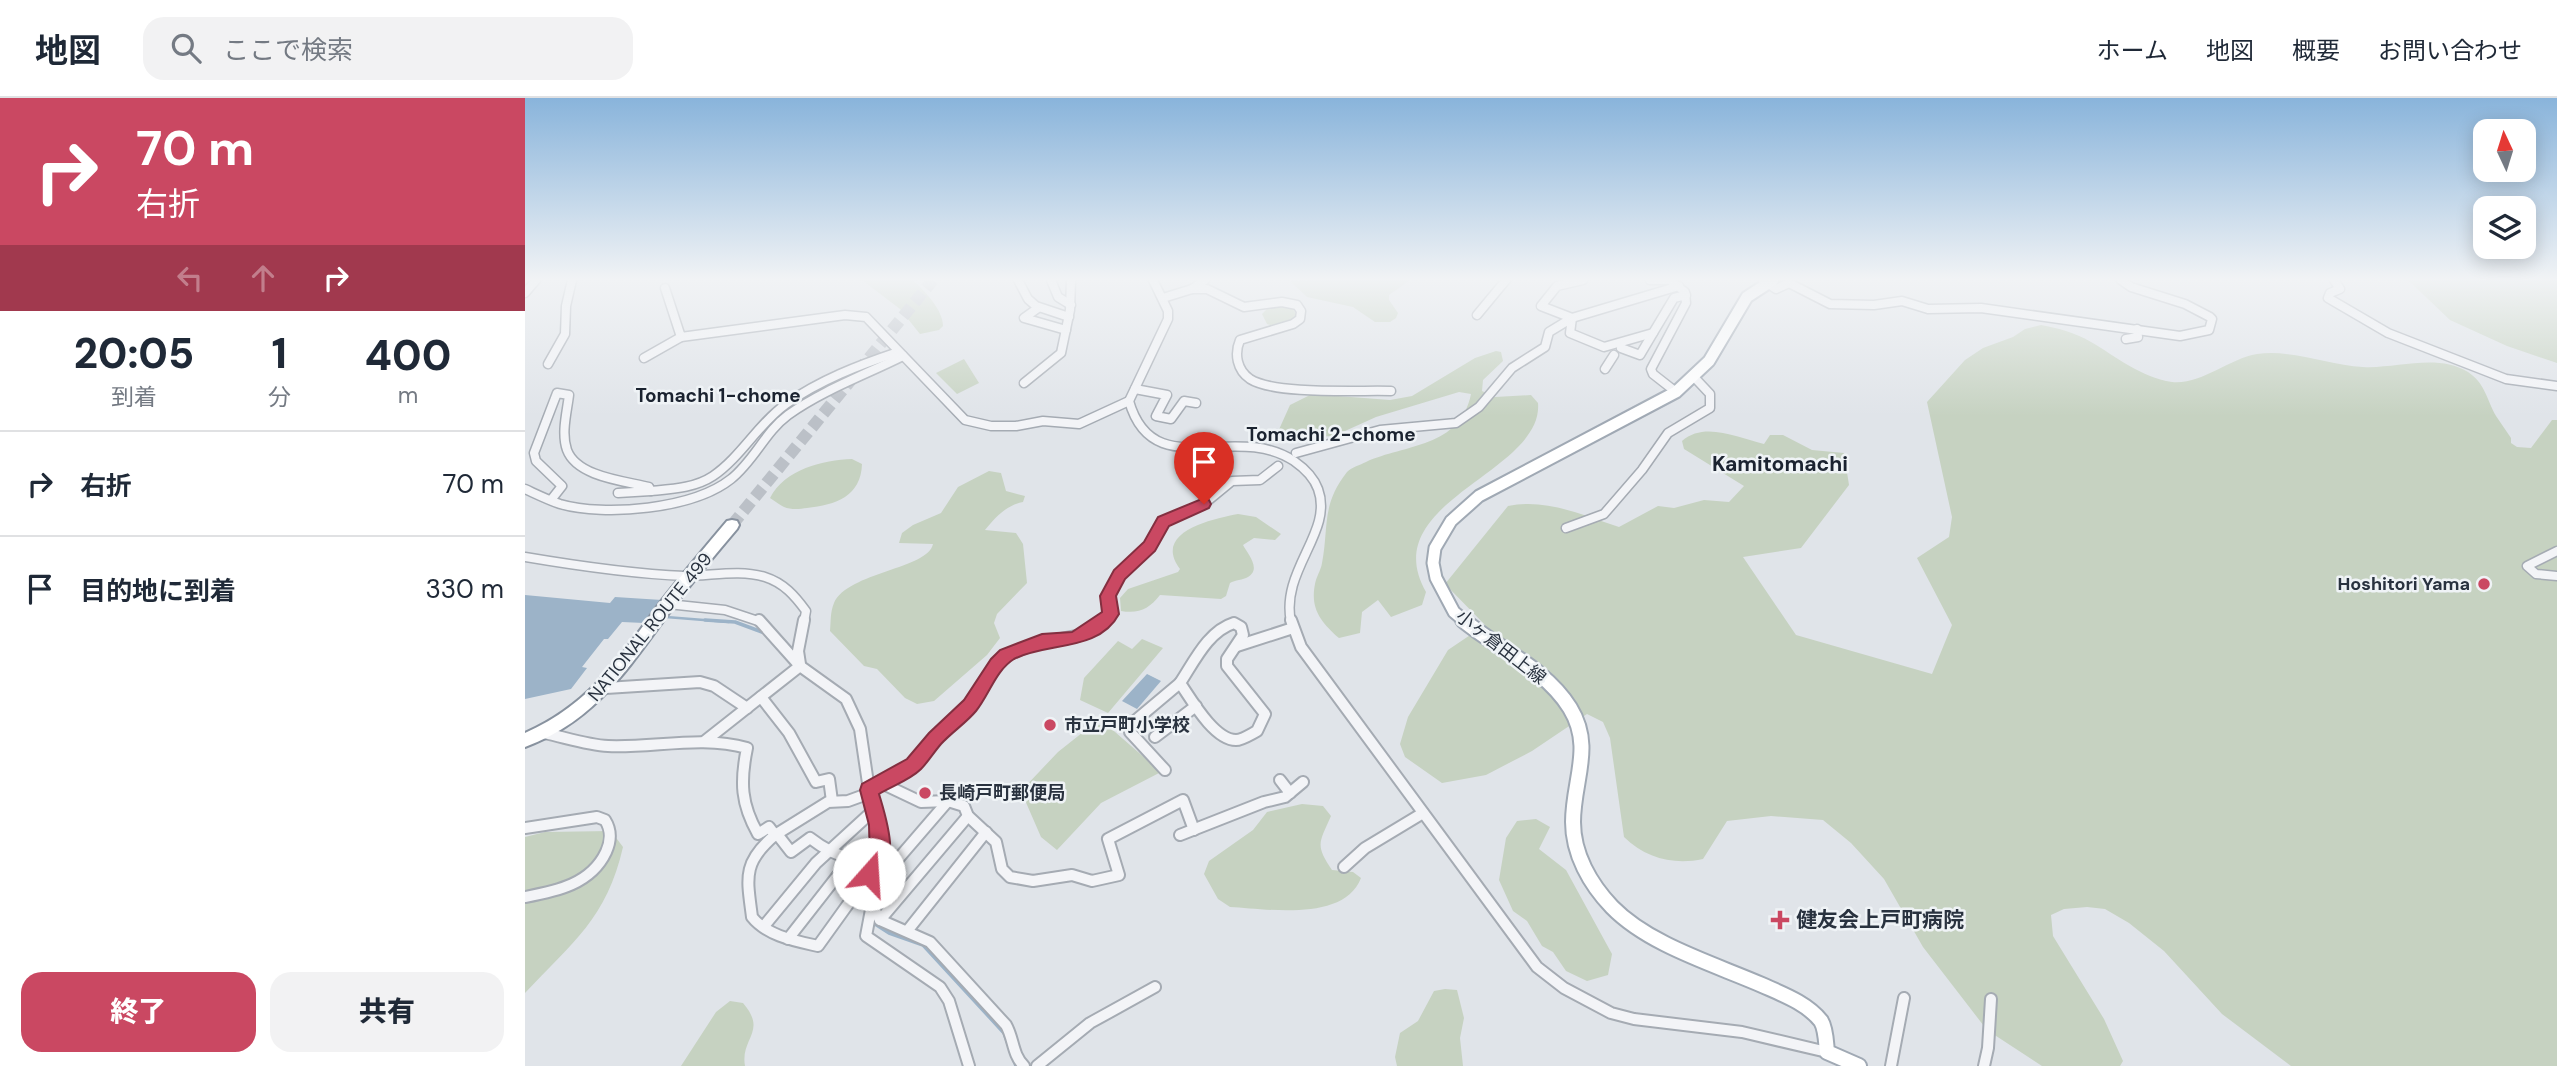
<!DOCTYPE html>
<html lang="ja">
<meta charset="utf-8">
<style>
:root{--surface:#fff;--page:#f2f2f3;--text:#1f2937;--muted:#747a83;--line:#e0e1e3;--accent:#ca4862}
body{margin:0;font-family:"DM Sans","Noto Sans JP",sans-serif;background:var(--page);color:var(--text);height:100vh;display:flex;flex-direction:column;font-size:26px;white-space:nowrap}
*{box-sizing:border-box;margin:0}
p{font-size:23px;color:var(--muted)}
.icon{flex:none;width:38px;height:38px;fill:none;stroke:currentColor;stroke-width:2;stroke-linecap:round;stroke-linejoin:round}
.map{position:relative;flex:1;overflow:hidden}
.drawer{display:flex;flex-direction:column;background:var(--surface);width:525px}
.drawer>*{flex:none}
.hud{background:#ca4862;color:#fff;overflow:hidden}
.needle{width:46px;rotate:356deg}
.tools{position:absolute;left:1948px;top:21px;display:grid;gap:14px}
.tools a{display:grid;place-items:center;width:63px;height:63px;border-radius:14px;background:var(--surface);box-shadow:0 4px 18px #0003;font-size:35px}
.pin{position:absolute;display:grid;place-items:center;width:60px;height:60px;color:#fff;margin:-72px -30px;border-radius:50% 50% 50% 0;rotate:-45deg;box-shadow:0 0 7px #0007}
.pin .icon{rotate:45deg}
.me{position:absolute;width:77px;margin:-38px;rotate:19deg;stroke-linejoin:round;filter:drop-shadow(0 0 5px #0008)}
.turn{display:flex;align-items:center;gap:24px;height:147px;padding:0 21px;font-size:32px}
.turn .icon{width:91px;height:91px;stroke-width:2.5}
.turn b{display:block;font-size:49px;line-height:60px}
.lanes{display:flex;align-items:center;height:66px;padding:0 21px;background:#0003;justify-content:center;gap:35px;direction:ltr}
.lanes .off{opacity:.35}
.eta{display:flex;justify-content:space-evenly;align-items:center;height:119px;text-align:center}
.eta b{font-size:42px;font-weight:800;line-height:49px}
.action{display:flex;gap:14px;margin-top:auto;padding:14px 21px}
.action a{flex:1;height:80px;border-radius:21px;background:var(--accent);color:#fff;font-size:28px;font-weight:800;line-height:80px;text-align:center}
.action a+a{background:var(--page);color:var(--text)}
ul{padding:0;list-style:none}
li{display:flex;align-items:center;gap:21px;height:105px;padding:0 21px;border-top:2px solid var(--line)}
li div{flex:1}
li b{display:block;font-size:26px}
li em{font-style:normal}
header{display:flex;align-items:center;gap:42px;box-sizing:border-box;height:98px;padding:0 35px;background:var(--surface);border-bottom:2px solid var(--line)}
header strong{font-size:33px}
nav{display:flex;gap:38px;margin-inline-start:auto;font-size:24px}
.search{width:490px;height:63px;background:var(--page);display:flex;align-items:center;gap:18px;box-sizing:border-box;padding:0 24px;border-radius:21px;color:var(--muted);font-size:26px}
main{display:flex;flex:1;min-height:0}
.map>svg:first-child{display:block}
.green{fill:#c6d2c1}
.water{fill:#9cb3c8}
.lines{fill:none;stroke-linecap:round;stroke-linejoin:round}
.stream-far1{stroke:#9cb3c8;stroke-width:2.5}
.stream{stroke:#9cb3c8;stroke-width:3.5}
.highway-tunnel{stroke:#bbc0c7;stroke-width:12;stroke-dasharray:12 6;stroke-linecap:butt}
.minor-far1-casing{stroke:#a5abb3;stroke-width:11}
.minor-casing{stroke:#a5abb3;stroke-width:14}
.major-far1-casing{stroke:#a0a9b4;stroke-width:15}
.major-casing{stroke:#a0a9b4;stroke-width:18}
.highway-casing{stroke:#88929f;stroke-width:4}
.minor-far1{stroke:#f3f4f7;stroke-width:8}
.minor{stroke:#f3f4f7;stroke-width:10}
.major-far1{stroke:#fff;stroke-width:11}
.major{stroke:#fff;stroke-width:14}
.highway{fill:#fff;fill-rule:evenodd}
.route{fill:#ca4862;stroke:#832f40;stroke-width:2}
.poi-dot{fill:#ca4862;stroke:#eff3f6;stroke-width:2.5}
.labels{text-anchor:middle;dominant-baseline:central;stroke-width:5;stroke-linejoin:round;paint-order:stroke}
.poi-label{font-size:18px;font-weight:bold;fill:#29323f;stroke:#eff3f6;text-anchor:start}
.street-label{font-size:18px;fill:#29323f;stroke:#eff3f6}
.neighbourhood-label{font-size:19px;font-weight:bold;fill:#1b2330;stroke:#eff3f6}
.quarter-label{font-size:21px;font-weight:bold;fill:#1b2330;stroke:#eff3f6}
.near-poi-label{font-size:21px;font-weight:bold;fill:#29323f;stroke:#eff3f6;text-anchor:start}
</style>
<header>
<strong>地図</strong>
<div class="search"><svg class="icon" aria-label="search" viewBox="0 0 24 24"><circle cx="10" cy="10" r="6"/><path d="M15 15l6 6"/></svg>ここで検索</div>
<nav><a>ホーム</a><a>地図</a><a>概要</a><a>お問い合わせ</a></nav>
</header>
<main>
<section class="drawer">
<div class="hud">
<div class="turn"><svg class="icon" aria-label="right" viewBox="0 0 24 24"><path d="M7 20v-9h11M14 6l5 5-5 5"/></svg><div><b>70 m</b>右折</div></div>
<div class="lanes"><svg class="icon off" aria-label="left" viewBox="0 0 24 24"><path d="M17 20v-9H6M10 6l-5 5 5 5"/></svg><svg class="icon off" aria-label="ahead" viewBox="0 0 24 24"><path d="M12 20V5M6 11l6-6 6 6"/></svg><svg class="icon" aria-label="right" viewBox="0 0 24 24"><path d="M7 20v-9h11M14 6l5 5-5 5"/></svg></div>
</div>
<div class="eta">
<div><b>20:05</b><p>到着</p></div>
<div><b>1</b><p>分</p></div>
<div><b>400</b><p>m</p></div>
</div>
<ul>
<li><svg class="icon" aria-label="right" viewBox="0 0 24 24"><path d="M7 20v-9h11M14 6l5 5-5 5"/></svg><div><b>右折</b></div><em>70 m</em></li>
<li><svg class="icon" aria-label="arrive" viewBox="0 0 24 24"><path d="M6 21V4h12l-3 4 3 4H6"/></svg><div><b>目的地に到着</b></div><em>330 m</em></li>
</ul>
<div class="action"><a>終了</a><a>共有</a></div>
</section>
<div class="map">
<svg width="2032" height="968" viewBox="0 0 2032 968">
<rect width="100%" height="100%" fill="#e0e4e9"/>
<g class="green">
<path d="M337 182H388C399 193 418 211 418 228L414 232 395 236 375 211Z"/>
<polygon points="885,182 864,197 864,202 873,215 871,220 865,224 850,224 828,209 782,199 765,183"/>
<polygon points="1883,182 2032,182 2032,265 1982,248 1925,222"/>
<polygon points="754,206 769,210 771,220 752,229 742,226 737,216 743,210"/>
<path d="M1516 227C1533 230 1551 235 1566 244 1592 259 1615 279 1647 284 1676 287 1703 261 1732 256 1767 251 1803 267 1838 269 1871 271 1912 255 1943 274 1960 285 1962 302 1971 318 1976 325 1981 333 1986 340V345L1992 349 2006 350 2027 322H2032V968H1766L1697 916 1639 853 1604 825 1580 811 1562 809 1539 811 1526 817 1528 838 1579 921 1598 963 1595 968H1517L1462 932 1398 849 1359 781 1326 745 1298 722 1246 718 1202 723 1178 761C1150 767 1121 761 1099 739L1085 640 1078 624 1062 616 1007 653 961 677 917 685 880 659 875 646 883 619 923 552 960 527 920 486 983 408C1021 400 1057 417 1094 429L1133 408 1149 410 1179 402 1204 404 1219 388 1159 351 1157 343C1180 323 1213 340 1239 346L1245 337H1258L1287 352 1319 355 1324 387 1276 450 1218 459 1271 537 1407 576 1427 527 1392 460 1424 439 1427 419 1402 304 1440 262 1458 250 1488 239 1500 231Z"/>
<path d="M971 253 976 254 978 263 958 282 957 293 970 299 1006 297 1013 305C1019 375 849 403 901 494L897 507 866 519 853 502 837 514 835 535 814 540C796 524 785 511 790 486 791 479 796 472 797 465 804 429 796 407 822 374 827 369 835 367 841 364 880 346 935 350 946 296L934 294 851 319 809 338 785 339 752 336 765 307 787 296 865 302 887 298 950 260Z"/>
<polygon points="439,261 454,285 432,296 411,275"/>
<path d="M327 361 337 366C336 398 311 407 282 410 275 411 266 412 259 409 255 407 250 403 245 400 260 371 298 362 327 361Z"/>
<path d="M464 373 476 375 481 393 500 398 498 404C481 407 470 420 460 432L491 435 498 446 502 485 472 516 469 525 475 540 462 557 409 603 392 606 380 600 352 571 339 568 305 533C306 524 305 514 309 505 323 474 403 471 408 446L374 445 377 435 388 427 416 415 433 389Z"/>
<path d="M713 416 731 419 756 436 750 442 729 440 718 447C722 455 737 471 723 479 718 482 710 482 705 485L701 498 696 501 635 497C624 511 614 516 596 513L595 500 603 491 653 474 655 471C627 434 687 421 713 416Z"/>
<polygon points="617,541 638,550 583,615 555,602 559,580 593,543 607,551"/>
<polygon points="567,627 582,627 636,674 576,705 532,752 516,739 496,693 533,654"/>
<path d="M777 706 798 708 806 718C794 745 790 747 807 772L828 774 836 780C819 824 743 811 705 809L693 801 679 776 684 763 728 732 742 714Z"/>
<polygon points="1011,721 1025,729 1014,751 1041,772 1087,856 1083,877 1062,883 1041,873 1028,854 1017,848 1002,823 988,813 974,782 981,740 992,723"/>
<path d="M86 733 98 749C82 820 47 845 0 895V739L20 734Z"/>
<polygon points="920,891 932,892 939,920 935,940 938,968 872,968 870,959 875,935 893,923 909,893"/>
<path d="M205 903 218 905C243 934 215 940 220 968H156L191 914Z"/>
</g>
<g class="water">
<polygon points="0,497 85,505 90,499 137,502 119,525 97,524 83,541 79,541 57,569 62,570 46,591 0,601"/>
<polygon points="622,576 636,583 612,611 597,603"/>
</g>
<g class="lines">
<polyline class="stream-far1" points="141,519 204,524"/>
<g class="stream">
<polyline points="180,522 210,524 237,534"/>
<polyline points="350,826 364,835 398,847 479,935 491,968"/>
</g>
<polyline class="highway-tunnel" points="207,427 408,182"/>
<g class="minor-far1-casing">
<g id="minor-far1">
<polyline points="493,182 503,201 511,208 544,219"/>
<polyline points="526,182 533,199 546,207"/>
<path d="M628 182 643 213V221L604 303C628 387 709 323 769 363 779 370 789 380 793 391 809 434 755 472 766 524"/>
<polyline points="1125,182 1141,182"/>
<polyline points="1145,182 1160,194 1161,205 1126,271 1128,276 1151,294"/>
<polyline points="1238,182 1251,191 1264,185 1305,206 1349,207 1377,203 1403,211 1456,210 1655,238 1684,232 1687,221 1685,219 1660,206 1606,189 1596,182"/>
<polyline points="1809,182 1815,191 1805,195 1803,200 1863,235 1981,281 2032,288"/>
<polyline points="140,190 156,239 320,217 341,219 440,322 466,328 491,328 518,323 554,326 604,303"/>
<polyline points="667,191 680,182"/>
<polyline points="0,195 11,182"/>
<path d="M638 200 667 191H682L719 209 757 204 772 207 776 213 775 221 768 226 715 242C709 256 712 272 725 281 750 297 834 292 866 293"/>
<polyline points="513,210 499,220 541,232"/>
<polyline points="952,217 981,182"/>
<polyline points="1047,220 1045,235 1079,249 1128,235 1149,200 1161,197"/>
<polyline points="1047,220 1016,208 1032,188 1058,182"/>
<polyline points="1601,241 1613,239 1612,231"/>
<polyline points="1096,250 1115,257 1128,235"/>
<polyline points="119,260 156,239"/>
<polyline points="23,266 40,236 41,208 47,182"/>
<polyline points="1080,271 1089,257"/>
<polyline points="499,285 536,255 545,212 546,182"/>
<polyline points="610,291 642,297 631,318 646,321 659,303 671,305"/>
<polyline points="771,355 855,332 931,325 954,309 987,270 1020,249 1024,234 1047,220 1154,188"/>
<path d="M0 391C11 396 23 402 35 406 80 419 168 411 206 381 229 363 240 334 263 317 298 292 340 277 378 258"/>
<polyline points="93,395 126,393"/>
<path d="M26 402 37 388 11 363 9 355 32 295 44 297C42 314 36 335 42 352 52 379 100 383 124 389L126 393C147 391 170 390 188 378 216 359 233 326 261 306 295 282 334 267 373 254"/>
<polyline points="1041,430 1079,416 1117,372 1143,335 1185,310 1185,296 1169,279"/>
<polyline points="2032,453 2002,468 2011,476 2032,478"/>
<path d="M0 459C53 468 107 476 160 478 187 478 214 471 240 479 259 485 270 498 281 513L279 524"/>
<polyline points="143,506 200,512 236,524"/>
<polyline points="579,524 586,516 583,498 594,477 625,449 639,424 679,406 707,383 735,382 753,368"/>
</g>
</g>
<g class="minor-casing">
<g id="minor">
<polyline points="234,522 275,568 321,601 335,631 344,692 354,727 355,764 341,838 415,889 424,903 444,968"/>
<polyline points="766,522 776,549 1012,869 1039,890 1086,915 1109,921 1217,934 1302,954"/>
<path d="M709 525 716 529 718 537 702 561V568L740 616 732 633C726 636 717 642 711 642 689 642 666 601 655 585 669 564 683 533 709 525Z"/>
<polyline points="712,548 768,530"/>
<polyline points="275,566 273,553 279,522"/>
<polyline points="81,590 175,584 189,588 222,610"/>
<polyline points="236,599 264,635 291,684 304,681 307,703"/>
<path d="M19 635C39 639 62 647 83 648 130 650 176 637 222 650 215 684 216 706 233 736L244 729 250 737C217 765 222 780 227 819 242 838 271 843 293 848L344 777 354 769"/>
<polyline points="630,639 671,608"/>
<polyline points="180,643 275,568"/>
<polyline points="640,672 605,634 605,627 655,585"/>
<polyline points="755,682 765,695"/>
<polyline points="356,685 396,704 423,703 439,708 443,718 471,744 477,771 485,779 508,783 547,777 567,783 594,777 583,741 658,702 669,732"/>
<polyline points="344,692 390,665 410,640 445,607 467,572 484,556 510,546 552,538 564,534 580,522"/>
<path d="M0 730 72 719 80 722C87 733 86 743 81 754 66 786 32 793 0 799"/>
<path d="M252 736 266 754 285 740C313 762 338 766 373 761L423 703"/>
<polyline points="250,737 303,704 323,703 345,695"/>
<polyline points="655,737 739,704 760,699 778,684"/>
<polyline points="819,769 840,750 898,715"/>
<path d="M346 805 355 822 405 844 481 927C489 941 487 956 499 968"/>
<polyline points="355,822 443,718"/>
<polyline points="239,828 291,765 350,711"/>
<polyline points="383,832 461,734"/>
<polyline points="263,841 324,763"/>
<polyline points="512,968 565,925 630,889"/>
<polyline points="1366,968 1379,900"/>
<polyline points="1459,968 1463,950 1466,901"/>
</g>
</g>
<g class="major-far1-casing">
<polyline id="major-far1" points="941,524 929,514 911,480 908,465 910,450 926,423 954,398 1151,294 1184,263 1222,199 1248,182"/>
</g>
<g class="major-casing">
<path id="major" d="M938 522C973 551 1020 570 1045 610 1069 649 1048 682 1048 724 1048 756 1065 786 1087 809 1124 847 1189 866 1237 887 1257 896 1282 905 1296 923 1301 931 1301 945 1302 954L1334 968"/>
</g>
<g class="highway-casing">
<path id="highway" d="M207 422 212 423 214 427 212 431C190 457 168 483 147 511 104 569 71 623 0 649V635C66 606 96 558 137 502 158 475 180 449 202 423Z"/>
</g>
<use href="#minor-far1" class="minor-far1"/>
<use href="#minor" class="minor"/>
<use href="#major-far1" class="major-far1"/>
<use href="#major" class="major"/>
<use href="#highway" class="highway"/>
</g>
<linearGradient id="sky" x2="0" y2="1"><stop stop-color="#89b4db"/><stop offset="0.57" stop-color="#f1f3f5"/><stop offset="1" stop-color="#f1f3f5" stop-opacity="0"/></linearGradient>
<rect width="2032" height="318" fill="url(#sky)"/>
<path class="route" d="M679 400 684 402 686 406 684 410 644 428 630 453 600 481 591 498 594 516C574 554 522 544 489 561 471 572 464 597 451 613 441 625 427 634 416 646 409 654 403 664 396 671 385 682 367 688 354 696 362 723 379 772 344 786L337 783 335 776 345 764 344 727 335 692 337 686 382 661 404 635 439 602 466 561 475 552 517 536 547 534 577 514 575 498 589 472 619 444 633 419Z"/>
<g class="poi-dot">
<circle cx="1959" cy="486" r="7"/>
<circle cx="525" cy="627" r="7"/>
<circle cx="400" cy="695" r="7"/>
<path d="M1251.5 811.5h7v7h7v7h-7v7h-7v-7h-7v-7h7z"/>
</g>
<g class="labels">
<g class="poi-label">
<text x="1945" y="486" text-anchor="end">Hoshitori Yama</text>
<text x="539" y="627">市立戸町小学校</text>
<text x="414" y="695">長崎戸町郵便局</text>
</g>
<g class="street-label">
<text transform="translate(125 529) rotate(-51)">NATIONAL ROUTE 499</text>
<text transform="translate(976 549) rotate(38)">小ヶ倉田上線</text>
</g>
<g class="neighbourhood-label">
<text x="193" y="297">Tomachi 1-chome</text>
<text x="806" y="336">Tomachi 2-chome</text>
</g>
<g class="quarter-label">
<text x="1255" y="366">Kamitomachi</text>
</g>
<g class="near-poi-label">
<text x="1271" y="822">健友会上戸町病院</text>
</g>
</g>
</svg>
<div class="tools">
<a><svg class="needle" viewBox="-14 -14 28 28"><path d="M0-13l5 13h-10z" fill="#e53935"/><path d="M0 13l5-13h-10z" fill="#747a83"/></svg></a>
<a><svg class="icon" aria-label="layers" viewBox="0 0 24 24"><path d="M12 4l9 5-9 5-9-5zM3 14l9 5 9-5"/></svg></a>
</div>
<div class="pin" style="left:679px;top:406px;background:#d93025"><svg class="icon" aria-label="arrive" viewBox="0 0 24 24"><path d="M6 21V4h12l-3 4 3 4H6"/></svg></div>
<svg class="me" style="left:344px;top:776px" viewBox="-20 -20 40 40"><circle r="19" fill="#fff"/><path d="M0-13L10 11 0 6-10 11z" fill="#ca4862"/></svg>
</div>
</main>
